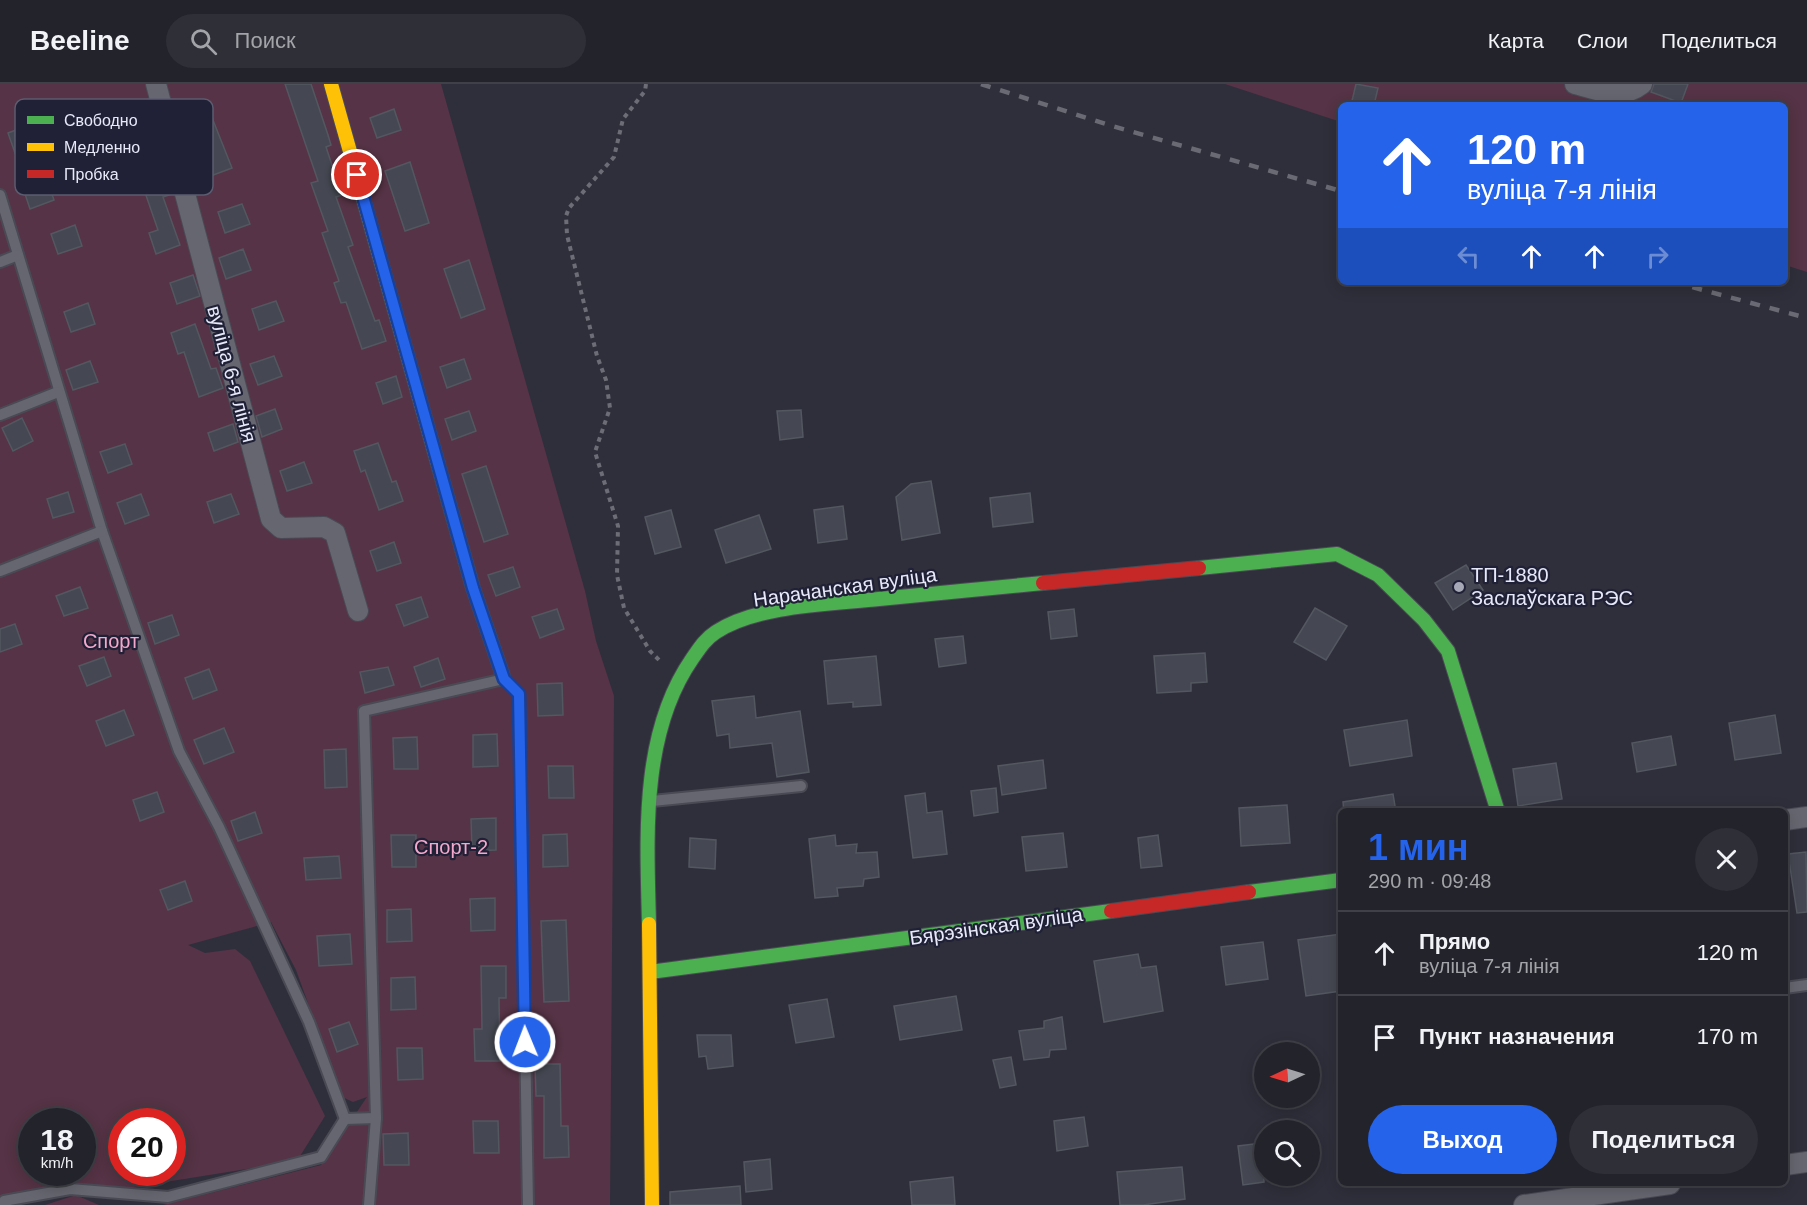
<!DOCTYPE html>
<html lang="ru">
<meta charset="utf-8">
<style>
:root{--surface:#23232c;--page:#2f2f38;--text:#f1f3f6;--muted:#a3a4a9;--line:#404048;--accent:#2563eb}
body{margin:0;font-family:Helvetica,sans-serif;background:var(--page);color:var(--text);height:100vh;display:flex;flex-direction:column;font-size:22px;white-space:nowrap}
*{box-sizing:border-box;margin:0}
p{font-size:20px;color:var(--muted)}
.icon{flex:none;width:33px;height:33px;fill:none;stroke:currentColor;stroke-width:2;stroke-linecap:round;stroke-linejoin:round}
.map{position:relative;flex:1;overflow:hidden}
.panel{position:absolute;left:1338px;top:724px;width:450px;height:378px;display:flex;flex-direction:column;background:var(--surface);border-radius:9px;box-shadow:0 3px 15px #0003,0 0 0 2px var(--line)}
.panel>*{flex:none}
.guide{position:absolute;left:1338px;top:18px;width:450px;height:183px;border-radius:9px;box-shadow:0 3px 15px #0003,0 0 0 2px var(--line);background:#2563eb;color:#fff;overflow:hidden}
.needle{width:39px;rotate:266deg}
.controls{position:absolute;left:1254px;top:958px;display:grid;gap:12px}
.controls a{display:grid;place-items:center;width:66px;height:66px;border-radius:50%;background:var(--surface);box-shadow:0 3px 15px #0003,0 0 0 2px var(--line);font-size:30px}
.speed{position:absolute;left:18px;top:1024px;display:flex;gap:12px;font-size:30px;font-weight:700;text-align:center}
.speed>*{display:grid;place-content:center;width:78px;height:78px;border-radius:50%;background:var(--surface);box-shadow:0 3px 15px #0003,0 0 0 2px var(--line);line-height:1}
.speed small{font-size:15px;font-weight:400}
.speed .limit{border:9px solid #d22;background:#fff;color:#111}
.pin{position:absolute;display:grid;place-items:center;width:51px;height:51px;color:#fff;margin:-26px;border:3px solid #fff;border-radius:50%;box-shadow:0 2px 6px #0007}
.me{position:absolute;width:66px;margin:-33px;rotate:359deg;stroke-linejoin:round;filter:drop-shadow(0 0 4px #0008)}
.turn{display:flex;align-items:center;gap:21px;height:126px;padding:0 30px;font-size:27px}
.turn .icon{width:78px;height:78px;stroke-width:2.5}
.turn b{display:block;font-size:42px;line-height:51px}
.lanes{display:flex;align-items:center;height:57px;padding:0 30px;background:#0003;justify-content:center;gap:30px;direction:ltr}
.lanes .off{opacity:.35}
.round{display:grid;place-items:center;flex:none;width:63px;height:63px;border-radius:32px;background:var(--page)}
.summary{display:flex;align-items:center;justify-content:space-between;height:102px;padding:0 30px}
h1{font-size:36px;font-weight:700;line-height:45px;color:var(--accent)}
.button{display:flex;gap:12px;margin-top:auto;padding:12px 30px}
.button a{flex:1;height:69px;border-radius:36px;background:var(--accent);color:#fff;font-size:24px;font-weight:700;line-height:69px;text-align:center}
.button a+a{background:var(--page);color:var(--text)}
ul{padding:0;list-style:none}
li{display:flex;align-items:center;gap:18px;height:84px;padding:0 30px;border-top:2px solid var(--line)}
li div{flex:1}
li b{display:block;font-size:22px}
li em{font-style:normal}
header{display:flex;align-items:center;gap:36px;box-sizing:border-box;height:84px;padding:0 30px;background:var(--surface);border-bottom:2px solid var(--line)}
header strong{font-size:28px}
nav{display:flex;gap:33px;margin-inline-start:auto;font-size:21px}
.search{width:420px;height:54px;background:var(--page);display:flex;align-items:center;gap:15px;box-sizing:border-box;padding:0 21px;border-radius:33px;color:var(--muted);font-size:22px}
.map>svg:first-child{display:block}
.green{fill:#563346;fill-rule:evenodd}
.building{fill:#454852;stroke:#535760;stroke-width:1.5}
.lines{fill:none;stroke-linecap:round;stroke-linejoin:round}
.lane-casing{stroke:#4a4a55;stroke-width:14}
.street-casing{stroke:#4a4a55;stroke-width:22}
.fast-casing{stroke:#4a4a55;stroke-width:16}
.slow-casing{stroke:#4a4a55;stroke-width:16}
.jam-casing{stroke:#4a4a55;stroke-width:16}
.path{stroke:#6d6d77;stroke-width:4;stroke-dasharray:4.5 4.5;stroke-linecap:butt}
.lane{stroke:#666670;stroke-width:10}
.street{stroke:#666670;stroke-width:20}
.fast{stroke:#4caf50;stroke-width:14}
.slow{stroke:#ffc107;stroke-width:14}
.jam{stroke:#c62828;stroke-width:14}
.rail{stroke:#6a6a74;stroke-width:4.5;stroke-dasharray:10 10;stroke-linecap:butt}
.route-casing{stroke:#184099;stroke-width:15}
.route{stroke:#2563eb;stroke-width:10}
.poi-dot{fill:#a7a8b6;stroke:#202036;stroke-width:2}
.labels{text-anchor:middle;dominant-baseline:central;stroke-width:4.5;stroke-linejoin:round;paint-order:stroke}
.street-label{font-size:20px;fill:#e8e9f8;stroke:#202036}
.poi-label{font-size:20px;fill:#e8e9f8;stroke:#202036;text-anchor:start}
.park-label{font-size:20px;fill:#f4a9cc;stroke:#202036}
.key{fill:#202036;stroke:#5c5c70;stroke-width:1.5}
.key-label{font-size:16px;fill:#e8e9f8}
</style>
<header>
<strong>Beeline</strong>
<div class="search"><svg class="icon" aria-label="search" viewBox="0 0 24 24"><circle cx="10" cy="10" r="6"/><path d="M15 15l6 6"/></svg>Поиск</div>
<nav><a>Карта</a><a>Слои</a><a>Поделиться</a></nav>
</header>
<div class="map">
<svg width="1807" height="1121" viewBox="0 0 1807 1121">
<rect width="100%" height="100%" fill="#2f2f3b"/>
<g class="green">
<path d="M0 0H441L585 507 596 557 614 612 610 1121H163L321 1081 367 1013 353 1018 342 1013 296 886 271 838 188 861 205 869 235 865 250 877 325 1032 297 1077 78 1112 99 1121H45L73 1112 0 1115ZM32 1038H82V1089H32ZM122 1038H172V1089H122Z"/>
<polygon points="1225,0 1807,0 1807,188 1785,181 1785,21 1341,21 1341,38"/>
</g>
<g class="building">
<polygon points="285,0 311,0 328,51 331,61 326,63 342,111 336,113 353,161 348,163 375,237 379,236 386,257 362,265 346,218 341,219 334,199 339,197 322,149 328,147 311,99 318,97"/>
<polygon points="1356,0 1378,4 1374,21 1351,21"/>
<polygon points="1654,0 1688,0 1681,19 1651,8"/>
<polygon points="207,21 232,84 208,93 193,49 190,50 183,29"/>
<polygon points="394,25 401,46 377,54 370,34"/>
<polygon points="32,40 39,61 15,69 8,49"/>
<polygon points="410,78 429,139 405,147 385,87"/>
<polygon points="155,89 156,92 165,89 172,110 163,113 180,161 156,170 149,149 158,146 140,94"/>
<polygon points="47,96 54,116 30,125 23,104"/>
<polygon points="242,120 250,140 225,149 218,128"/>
<polygon points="75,141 82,162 58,170 51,150"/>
<polygon points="243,165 251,186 226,195 219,174"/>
<polygon points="469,176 485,225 461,234 444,185"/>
<polygon points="193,191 200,212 177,220 170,199"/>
<polygon points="276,217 284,237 259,246 252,225"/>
<polygon points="88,219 95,240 71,248 64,228"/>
<polygon points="195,240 211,285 216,284 223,304 199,313 184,268 178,270 171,249"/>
<polygon points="274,272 282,292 258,301 250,280"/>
<polygon points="464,275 471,295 447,304 440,283"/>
<polygon points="90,277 98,298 73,306 66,286"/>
<polygon points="396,292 402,313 383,320 376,299"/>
<polygon points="275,325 282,345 262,353 256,332"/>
<polygon points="801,326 803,353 780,356 777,327"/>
<polygon points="469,327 476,347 452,356 445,335"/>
<polygon points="22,334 33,357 13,367 2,344"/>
<polygon points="233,340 238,358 214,367 208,349"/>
<polygon points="378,359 392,398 396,397 403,417 379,426 365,386 361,388 354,367"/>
<polygon points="125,360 132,380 108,389 100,368"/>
<polygon points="304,378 312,399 287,407 280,387"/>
<polygon points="486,382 508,450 484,458 462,390"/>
<polygon points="931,397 940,449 902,456 896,413 911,400"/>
<polygon points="68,408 74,428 53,434 47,415"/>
<polygon points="1030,409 1033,438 993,443 990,414"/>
<polygon points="141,410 149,431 125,440 117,419"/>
<polygon points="231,410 239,430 214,439 207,418"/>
<polygon points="843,422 847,455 818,459 814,426"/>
<polygon points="671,426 681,463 655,470 645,433"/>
<polygon points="759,431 771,465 726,479 715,446"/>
<polygon points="394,458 401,479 377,487 370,467"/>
<polygon points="1466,481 1483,506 1453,526 1435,499"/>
<polygon points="513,483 520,503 496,512 488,491"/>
<polygon points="80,503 88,524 64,532 56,512"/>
<polygon points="421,513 428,533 404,542 396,521"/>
<polygon points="1315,524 1347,542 1326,576 1294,558"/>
<polygon points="557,525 564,545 540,554 532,533"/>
<polygon points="1074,525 1077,552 1051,555 1048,528"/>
<polygon points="172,531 179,551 155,560 148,539"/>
<polygon points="15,540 22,560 0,568 0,545"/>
<polygon points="963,552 966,579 939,583 935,555"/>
<polygon points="1205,569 1207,598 1191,599 1191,607 1157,609 1154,572"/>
<polygon points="876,572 881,621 853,623 853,618 828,620 824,577"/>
<polygon points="104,573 111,592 87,602 79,582"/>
<polygon points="438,574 445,595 421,603 414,583"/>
<polygon points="388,583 394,601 365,609 360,588"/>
<polygon points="209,585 217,606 193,615 185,594"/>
<polygon points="562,599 563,631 538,632 537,600"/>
<polygon points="754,612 756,634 800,627 809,688 777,693 772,659 730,664 729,650 717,652 712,617"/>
<polygon points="124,626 134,651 106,662 96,637"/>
<polygon points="1775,631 1781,669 1735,676 1729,639"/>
<polygon points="1407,636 1412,672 1350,682 1344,646"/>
<polygon points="224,644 234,668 204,680 194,656"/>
<polygon points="497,650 498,682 473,683 473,651"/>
<polygon points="1671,652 1676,681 1637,688 1632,659"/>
<polygon points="417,653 418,685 394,685 393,654"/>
<polygon points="346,665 347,703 325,704 324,666"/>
<polygon points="1043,676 1046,704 1002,711 998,682"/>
<polygon points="1556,679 1562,715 1518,722 1513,685"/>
<polygon points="548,682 573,682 574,714 549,714"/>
<polygon points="996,704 998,728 974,732 971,707"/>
<polygon points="157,708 164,728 140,737 133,716"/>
<polygon points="925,709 927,729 942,727 947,770 913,774 905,712"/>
<polygon points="1393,710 1396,728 1344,728 1343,718"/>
<polygon points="1287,721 1290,759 1241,762 1239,724"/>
<polygon points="255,728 262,749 238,757 231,737"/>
<polygon points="496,734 496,766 472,767 471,735"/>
<polygon points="1063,749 1067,783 1026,787 1022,753"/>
<polygon points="567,750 568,782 543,783 543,751"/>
<polygon points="391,751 416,751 416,783 392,783"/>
<polygon points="835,751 836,762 857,760 856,769 877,768 879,793 864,795 863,802 837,804 838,812 815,814 809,755"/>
<polygon points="1158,751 1162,782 1141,784 1138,754"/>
<polygon points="690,754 716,756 715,785 689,783"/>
<polygon points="1806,768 1807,828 1797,829 1788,770"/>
<polygon points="339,772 341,794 306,796 304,774"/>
<polygon points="185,797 192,817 168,826 160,806"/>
<polygon points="495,814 495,846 471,847 470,815"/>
<polygon points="411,825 412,857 387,858 387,826"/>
<polygon points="566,836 569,917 544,918 541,837"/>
<polygon points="350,850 352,880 319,882 317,852"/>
<polygon points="1341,850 1341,907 1306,912 1298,856"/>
<polygon points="1263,858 1268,895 1226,901 1221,863"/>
<polygon points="1138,870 1141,884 1156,882 1163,927 1104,938 1094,877"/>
<polygon points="481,882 506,882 506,914 499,914 500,977 475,977 474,945 482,945"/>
<polygon points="415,893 416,925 391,926 391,894"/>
<polygon points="956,912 962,946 900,956 894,922"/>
<polygon points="827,915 834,953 796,959 789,921"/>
<polygon points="1062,933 1066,965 1050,966 1049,973 1024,976 1019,947 1044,944 1044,937"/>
<polygon points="349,938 358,960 337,968 329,945"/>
<polygon points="697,951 731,951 733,982 708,985 706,972 699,973"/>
<polygon points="397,964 422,964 423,995 398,996"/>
<polygon points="1011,973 1016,1001 1000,1004 993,976"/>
<polygon points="535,980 560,980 561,1042 568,1042 569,1073 544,1074 544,1012 536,1012"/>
<polygon points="1084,1033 1088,1062 1057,1067 1054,1037"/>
<polygon points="473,1037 498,1037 499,1069 474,1069"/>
<polygon points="408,1049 409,1081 384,1081 383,1050"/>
<polygon points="1262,1059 1264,1098 1243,1101 1238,1062"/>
<polygon points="770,1075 772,1105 746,1108 744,1078"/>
<polygon points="1182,1083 1185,1115 1143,1121 1120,1121 1117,1088"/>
<polygon points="953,1093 955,1121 912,1121 910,1098"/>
<polygon points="740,1102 741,1121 670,1121 670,1108"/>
</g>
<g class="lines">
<g class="lane-casing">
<g id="lane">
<polyline points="0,111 102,447 179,667 219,743 309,938 345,1035"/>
<polyline points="0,178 18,171"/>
<polyline points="0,331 58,308"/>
<polyline points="0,487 102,447"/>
<polyline points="652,717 801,702"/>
<polyline points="1785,904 1807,901"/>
<polyline points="345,1035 376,1034"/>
<polyline points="1,1121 4,1117 70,1105 168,1113 321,1073 345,1035"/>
<polyline points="369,1121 376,1034 364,627 504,595 519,610 528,1121"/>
</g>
</g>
<g class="street-casing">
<g id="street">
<polyline points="156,0 271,435 281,444 324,443 335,449 358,527"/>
<path d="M1575 0C1599 6 1620 17 1642 0"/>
<polyline points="1785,736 1807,733"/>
<polyline points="1785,1081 1807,1078"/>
<polyline points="1524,1121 1670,1100"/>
</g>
</g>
<g class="fast-casing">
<g id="fast">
<polyline points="438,380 473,504 504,595"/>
<polyline points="1199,484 1337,470 1378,491 1424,536 1448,567 1498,728"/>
<polyline points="1249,808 1341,796"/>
<path d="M649 840C647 754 640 650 692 575 699 565 705 555 716 548 757 521 831 520 879 515 934 510 988 504 1043 499"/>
<polyline points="650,888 1111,827"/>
</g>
</g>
<g class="slow-casing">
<g id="slow">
<polyline points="331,0 438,380"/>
<polyline points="649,840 652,1121"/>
</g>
</g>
<g class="jam-casing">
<g id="jam">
<polyline points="1043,499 1199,484"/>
<polyline points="1111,827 1249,808"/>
</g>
</g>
<polyline class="path" points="646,0 645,7 623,35 614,73 569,124 566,132 567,151 597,272 606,296 610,324 595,368 618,442 617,491 624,524 650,567 661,578"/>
<use href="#lane" class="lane"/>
<use href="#street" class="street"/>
<use href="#fast" class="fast"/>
<use href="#slow" class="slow"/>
<use href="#jam" class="jam"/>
<g class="rail">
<polyline points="981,0 1112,42 1341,107"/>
<polyline points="1673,198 1807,234"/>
</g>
</g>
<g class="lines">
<g class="route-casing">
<polyline id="route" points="357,91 473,504 504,595 519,610 525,958"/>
</g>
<use href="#route" class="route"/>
</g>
<circle class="poi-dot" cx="1459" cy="503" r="6"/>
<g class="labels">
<g class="street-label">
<text transform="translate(232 290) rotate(75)">вуліца 6-я лінія</text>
<text transform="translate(845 503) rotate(-8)">Нарачанская вуліца</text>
<text transform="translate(996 842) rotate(-8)">Бярэзінская вуліца</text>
</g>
<g class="poi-label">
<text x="1471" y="491">ТП-1880<tspan x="1471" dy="23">Заслаўскага РЭС</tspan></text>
</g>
<g class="park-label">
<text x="111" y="557">Спорт</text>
<text x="451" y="763">Спорт-2</text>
</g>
</g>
<rect x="15" y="15" width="198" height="96" rx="9" class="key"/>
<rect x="27" y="32" width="27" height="8" fill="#4caf50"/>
<rect x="27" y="59" width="27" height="8" fill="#ffc107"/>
<rect x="27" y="86" width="27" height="8" fill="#c62828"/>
<g class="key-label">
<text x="64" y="42">Свободно</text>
<text x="64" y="69">Медленно</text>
<text x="64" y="96">Пробка</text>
</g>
</svg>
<div class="controls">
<a><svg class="needle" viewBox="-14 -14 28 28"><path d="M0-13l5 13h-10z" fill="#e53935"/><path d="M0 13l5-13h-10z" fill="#a3a4a9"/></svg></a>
<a><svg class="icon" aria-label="search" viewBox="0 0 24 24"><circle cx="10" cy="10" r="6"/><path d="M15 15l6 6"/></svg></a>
</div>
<div class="speed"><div>18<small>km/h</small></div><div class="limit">20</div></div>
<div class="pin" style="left:357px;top:91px;background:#d93025"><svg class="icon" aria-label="arrive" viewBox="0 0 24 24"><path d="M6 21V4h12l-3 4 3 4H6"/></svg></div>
<svg class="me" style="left:525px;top:958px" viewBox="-20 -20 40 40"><circle r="17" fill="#2563eb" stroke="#fff" stroke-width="3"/><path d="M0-11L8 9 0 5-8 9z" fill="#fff"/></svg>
<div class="guide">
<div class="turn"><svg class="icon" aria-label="ahead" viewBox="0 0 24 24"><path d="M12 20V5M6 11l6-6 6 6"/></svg><div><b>120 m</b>вуліца 7-я лінія</div></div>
<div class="lanes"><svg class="icon off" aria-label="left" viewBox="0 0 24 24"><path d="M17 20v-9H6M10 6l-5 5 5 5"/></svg><svg class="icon" aria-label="ahead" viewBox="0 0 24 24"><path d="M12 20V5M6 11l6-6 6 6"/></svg><svg class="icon" aria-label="ahead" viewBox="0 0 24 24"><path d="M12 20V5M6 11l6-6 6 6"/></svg><svg class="icon off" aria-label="right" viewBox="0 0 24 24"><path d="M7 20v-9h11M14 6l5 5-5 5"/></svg></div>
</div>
<section class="panel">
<div class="summary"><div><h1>1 мин</h1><p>290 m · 09:48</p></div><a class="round"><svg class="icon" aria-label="close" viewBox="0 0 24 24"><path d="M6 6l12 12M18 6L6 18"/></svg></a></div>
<ul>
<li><svg class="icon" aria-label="ahead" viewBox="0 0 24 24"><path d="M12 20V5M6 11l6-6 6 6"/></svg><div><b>Прямо</b><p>вуліца 7-я лінія</p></div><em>120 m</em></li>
<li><svg class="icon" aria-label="arrive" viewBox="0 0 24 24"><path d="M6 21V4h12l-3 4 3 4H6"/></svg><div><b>Пункт назначения</b></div><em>170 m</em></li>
</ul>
<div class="button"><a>Выход</a><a>Поделиться</a></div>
</section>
</div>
